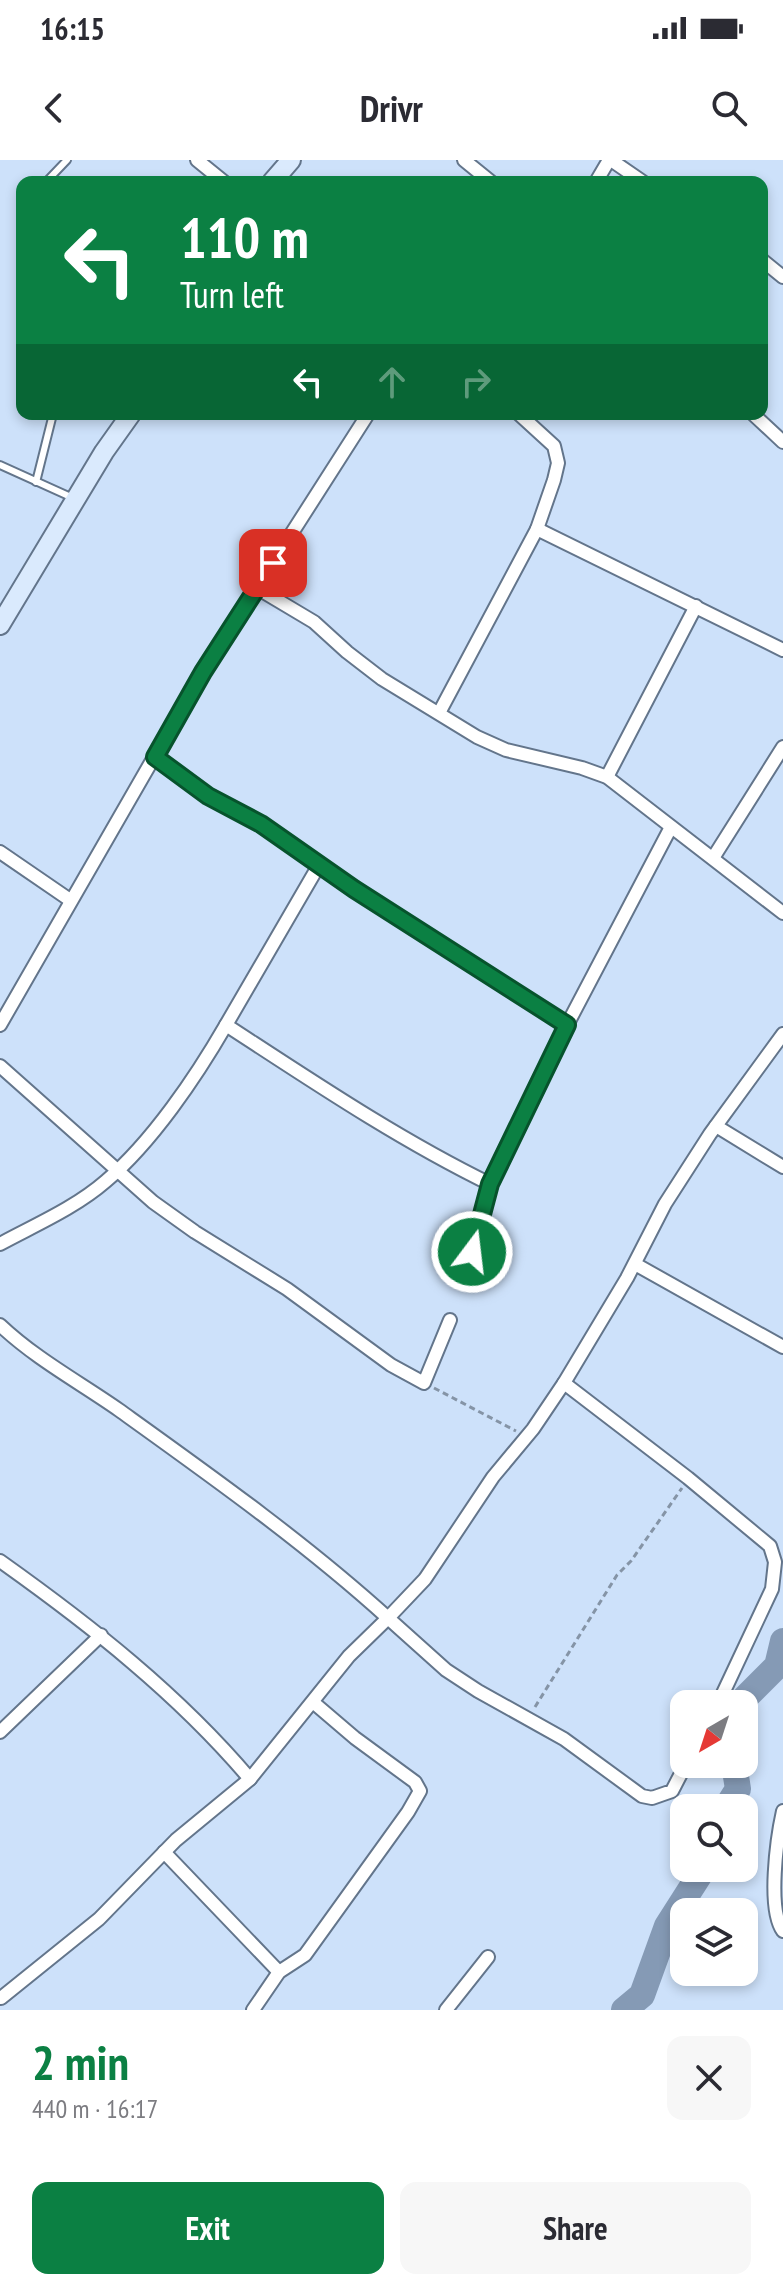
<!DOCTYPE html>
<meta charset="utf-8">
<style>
:root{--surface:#fff;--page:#f7f7f7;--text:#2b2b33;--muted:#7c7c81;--accent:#0b8043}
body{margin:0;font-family:"PT Sans Narrow",sans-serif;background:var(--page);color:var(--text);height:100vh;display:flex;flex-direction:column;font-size:30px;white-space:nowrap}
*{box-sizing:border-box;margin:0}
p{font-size:26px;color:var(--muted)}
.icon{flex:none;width:44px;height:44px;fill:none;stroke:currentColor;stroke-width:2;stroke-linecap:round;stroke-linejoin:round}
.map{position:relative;height:1850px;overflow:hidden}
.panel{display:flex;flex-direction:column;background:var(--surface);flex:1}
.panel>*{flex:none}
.hud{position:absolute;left:16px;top:16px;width:752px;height:244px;border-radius:16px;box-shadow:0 4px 12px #0003;background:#0b8043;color:#fff;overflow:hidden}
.needle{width:52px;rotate:219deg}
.fabs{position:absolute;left:670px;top:1530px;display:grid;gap:16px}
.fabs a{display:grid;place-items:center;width:88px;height:88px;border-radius:16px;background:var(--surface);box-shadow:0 4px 12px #0003;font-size:40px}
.pin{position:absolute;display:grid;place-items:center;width:68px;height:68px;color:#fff;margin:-34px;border-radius:16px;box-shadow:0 4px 12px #0006}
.me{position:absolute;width:88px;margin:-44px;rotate:15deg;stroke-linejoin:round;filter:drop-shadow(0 0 6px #0008)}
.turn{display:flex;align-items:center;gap:28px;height:168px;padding:0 32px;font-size:36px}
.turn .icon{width:104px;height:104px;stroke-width:2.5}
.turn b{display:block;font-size:56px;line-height:68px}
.lanes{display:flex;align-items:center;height:76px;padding:0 32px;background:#0003;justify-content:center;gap:40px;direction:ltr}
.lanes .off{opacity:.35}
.round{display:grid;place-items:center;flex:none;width:84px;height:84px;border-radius:16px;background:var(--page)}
.overview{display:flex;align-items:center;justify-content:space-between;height:136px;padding:0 32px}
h1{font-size:48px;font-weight:600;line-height:60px;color:var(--accent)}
.button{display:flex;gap:16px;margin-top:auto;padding:16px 32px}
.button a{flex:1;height:92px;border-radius:16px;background:var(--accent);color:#fff;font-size:32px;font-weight:600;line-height:92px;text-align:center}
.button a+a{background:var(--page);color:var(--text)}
.status{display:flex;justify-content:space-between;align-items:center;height:56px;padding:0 40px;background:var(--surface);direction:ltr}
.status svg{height:22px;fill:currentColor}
header{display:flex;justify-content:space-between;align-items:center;height:104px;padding:0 32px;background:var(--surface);font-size:36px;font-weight:600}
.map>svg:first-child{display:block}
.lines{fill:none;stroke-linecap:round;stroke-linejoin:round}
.river{stroke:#859ab5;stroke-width:26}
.lane-casing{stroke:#63758b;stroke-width:10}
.street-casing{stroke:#63758b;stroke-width:16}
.secondary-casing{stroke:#63758b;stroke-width:22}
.path{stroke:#8594a6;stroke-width:3;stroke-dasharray:6 4;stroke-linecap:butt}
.lane{stroke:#fff;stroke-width:6}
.street{stroke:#fff;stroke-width:12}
.secondary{stroke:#daeafd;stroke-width:18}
.route-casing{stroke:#07532c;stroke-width:20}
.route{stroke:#0b8043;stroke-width:14}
</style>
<div class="status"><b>16:15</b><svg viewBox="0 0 49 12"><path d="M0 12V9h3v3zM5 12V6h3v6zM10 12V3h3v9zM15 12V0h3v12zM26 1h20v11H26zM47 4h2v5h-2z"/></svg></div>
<header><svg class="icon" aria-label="back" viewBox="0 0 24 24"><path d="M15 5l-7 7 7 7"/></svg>Drivr<svg class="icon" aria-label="search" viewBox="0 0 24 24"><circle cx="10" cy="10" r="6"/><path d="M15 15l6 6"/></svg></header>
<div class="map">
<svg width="783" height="1850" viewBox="0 0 783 1850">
<rect width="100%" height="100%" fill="#cde1fa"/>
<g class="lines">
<g class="river">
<polyline points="739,1544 777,1506 783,1481"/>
<polyline points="726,1648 738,1629 734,1604"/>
<polyline points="624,1850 642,1835 667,1766 704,1708"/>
</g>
<g class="lane-casing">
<g id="lane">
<polyline points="46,22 67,0"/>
<polyline points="0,305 73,338"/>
<polyline points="36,322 53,254"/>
</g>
</g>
<g class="street-casing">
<g id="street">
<polyline points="197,0 224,22"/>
<polyline points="464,0 491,22"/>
<polyline points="611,0 643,22"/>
<polyline points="596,22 609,0"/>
<polyline points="762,100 783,117"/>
<polyline points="753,254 783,282"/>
<polyline points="537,369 783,490"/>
<polyline points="257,428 314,462 347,492 382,519 477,577 506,590 582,608 607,617 783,753"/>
<polyline points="439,553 537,369 554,320 558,303 554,286 519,254"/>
<polyline points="155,597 208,636 261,664 354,729 567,865"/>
<polyline points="607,617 696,446"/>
<polyline points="0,692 70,740"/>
<polyline points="713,698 783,587"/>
<path d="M319 705 226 865C312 921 398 979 490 1024"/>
<polyline points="0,865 203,512 368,254"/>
<polyline points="0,906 153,1042 195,1072 287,1129 391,1205 424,1223 450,1160"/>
<polyline points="716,966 783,1007"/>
<path d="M0 1084C35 1065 75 1048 106 1021 152 982 196 917 226 865"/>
<polyline points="472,1092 490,1024 567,865 671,667"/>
<polyline points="635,1104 783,1187"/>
<path d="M0 1165C36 1199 79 1222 119 1250 211 1316 304 1382 388 1458L349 1496 250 1619 176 1680 99 1759 1 1838"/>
<polyline points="564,1223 688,1318 770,1386 775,1402 772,1429 718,1544"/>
<path d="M0 1401C90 1465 178 1534 250 1619"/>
<polyline points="0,1572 101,1475"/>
<polyline points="686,1604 672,1631 652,1638 642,1636 564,1579 478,1531 446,1510 388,1458 425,1419 493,1317 533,1269 564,1223 627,1118 665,1044 710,974 783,874"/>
<path d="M783 1651C777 1678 767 1749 783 1771"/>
<polyline points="164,1692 279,1812"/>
<polyline points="253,1850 279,1812 305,1795 408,1652 420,1631 415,1622 355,1578 314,1543"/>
<polyline points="446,1850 488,1797"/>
</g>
</g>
<g class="secondary-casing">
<g id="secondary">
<polyline points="272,22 291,0"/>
<polyline points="0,465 104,292 131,254"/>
</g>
</g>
<g class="path">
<polyline points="434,1228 516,1271"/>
<polyline points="535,1547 617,1415 631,1401 682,1328"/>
</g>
<use href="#lane" class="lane"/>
<use href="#street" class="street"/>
<use href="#secondary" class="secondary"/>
</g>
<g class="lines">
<g class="route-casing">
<polyline id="route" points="273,403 203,512 155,597 208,636 261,664 354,729 567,865 490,1024 472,1092"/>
</g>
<use href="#route" class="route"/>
</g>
</svg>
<div class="fabs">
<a><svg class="needle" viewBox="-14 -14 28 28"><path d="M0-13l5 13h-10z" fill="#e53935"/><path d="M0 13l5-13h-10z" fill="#7c7c81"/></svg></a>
<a><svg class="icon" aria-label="search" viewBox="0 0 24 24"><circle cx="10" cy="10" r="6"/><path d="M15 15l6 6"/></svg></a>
<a><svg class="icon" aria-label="layers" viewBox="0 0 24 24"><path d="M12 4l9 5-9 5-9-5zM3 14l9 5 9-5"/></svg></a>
</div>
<div class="pin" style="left:273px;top:403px;background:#d93025"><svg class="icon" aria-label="arrive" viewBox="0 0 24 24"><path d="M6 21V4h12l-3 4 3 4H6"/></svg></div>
<svg class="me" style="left:472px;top:1092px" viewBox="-20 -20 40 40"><circle r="17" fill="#0b8043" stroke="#fff" stroke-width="3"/><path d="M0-11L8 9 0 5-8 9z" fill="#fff"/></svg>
<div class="hud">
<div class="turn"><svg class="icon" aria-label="left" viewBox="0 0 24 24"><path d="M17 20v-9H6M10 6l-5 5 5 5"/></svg><div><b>110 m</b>Turn left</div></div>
<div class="lanes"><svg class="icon" aria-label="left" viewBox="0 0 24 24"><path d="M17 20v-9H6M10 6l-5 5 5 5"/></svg><svg class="icon off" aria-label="ahead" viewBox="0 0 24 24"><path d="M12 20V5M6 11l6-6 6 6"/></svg><svg class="icon off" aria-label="right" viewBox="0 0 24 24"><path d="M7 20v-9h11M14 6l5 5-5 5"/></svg></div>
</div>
</div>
<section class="panel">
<div class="overview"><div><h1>2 min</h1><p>440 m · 16:17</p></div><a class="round"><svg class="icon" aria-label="close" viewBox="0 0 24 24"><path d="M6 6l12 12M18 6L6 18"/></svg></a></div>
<div class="button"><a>Exit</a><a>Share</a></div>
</section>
